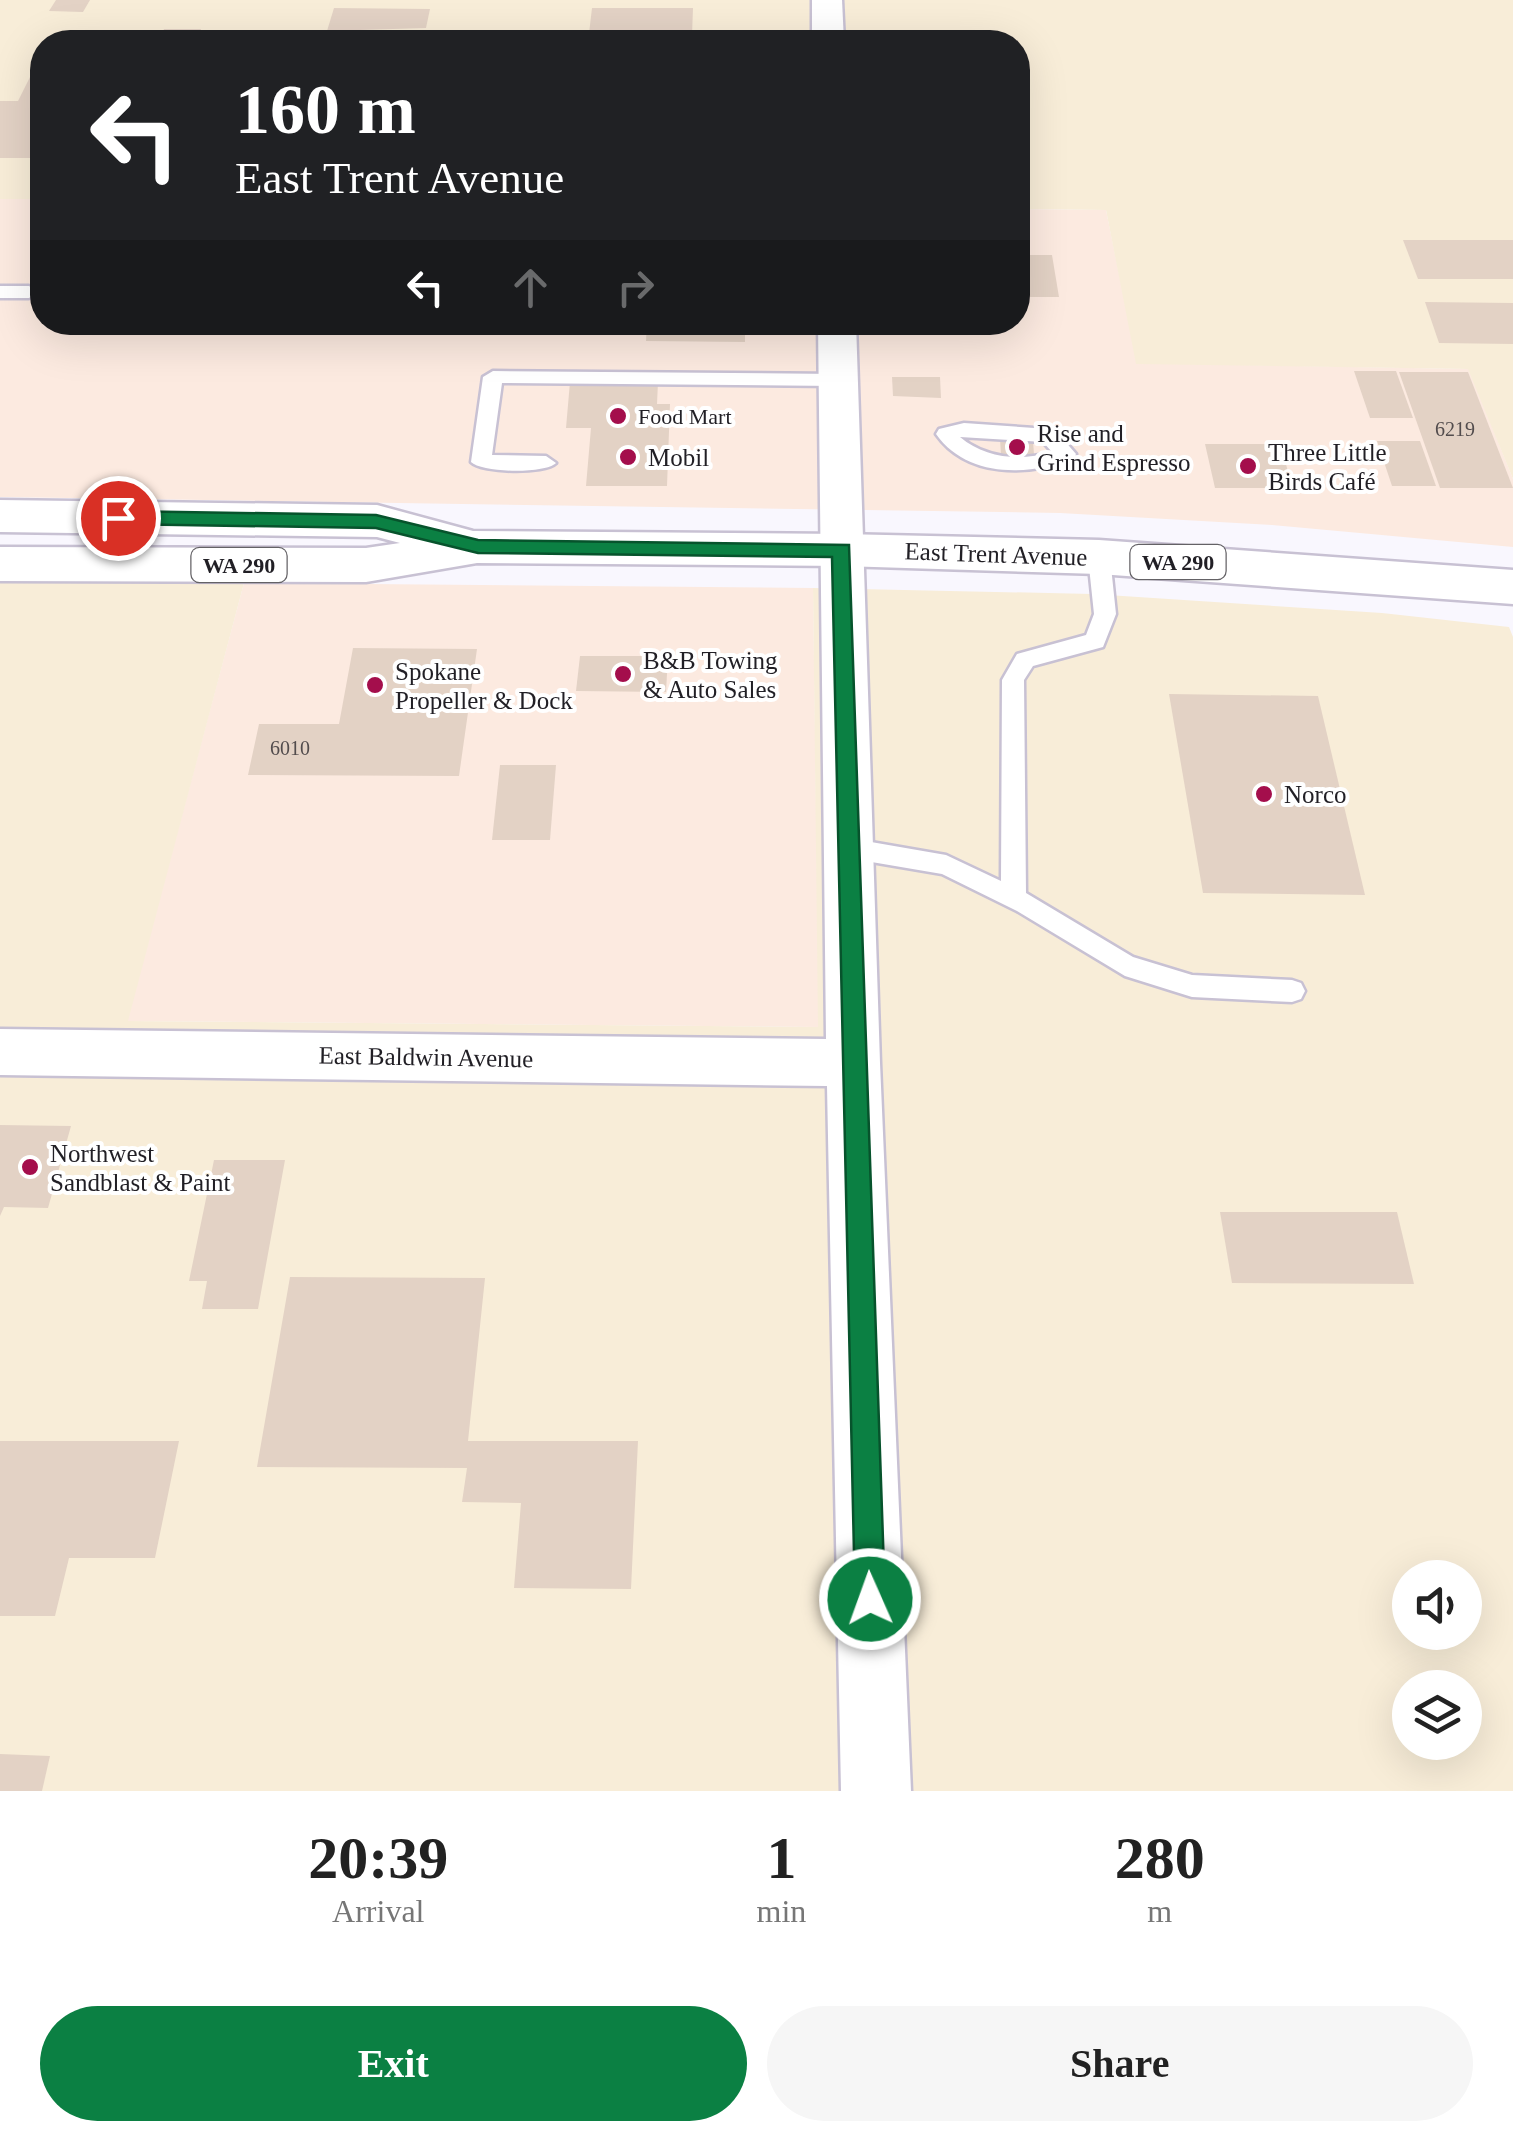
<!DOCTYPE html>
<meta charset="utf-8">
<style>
:root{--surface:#fff;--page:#f6f6f6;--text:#222;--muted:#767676;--accent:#0b8043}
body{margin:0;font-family:"Times New Roman",serif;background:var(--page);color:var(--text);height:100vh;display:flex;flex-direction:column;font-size:38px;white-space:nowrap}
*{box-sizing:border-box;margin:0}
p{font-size:32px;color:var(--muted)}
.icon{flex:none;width:55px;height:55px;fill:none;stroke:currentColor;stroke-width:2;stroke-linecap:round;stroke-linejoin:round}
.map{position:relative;height:1791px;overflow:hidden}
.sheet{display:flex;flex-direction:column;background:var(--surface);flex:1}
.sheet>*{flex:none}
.guide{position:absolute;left:30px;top:30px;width:1000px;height:305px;border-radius:40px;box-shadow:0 10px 40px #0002;background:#202124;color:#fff;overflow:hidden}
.controls{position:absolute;left:1392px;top:1560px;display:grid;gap:20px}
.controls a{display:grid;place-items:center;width:90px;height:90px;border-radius:50%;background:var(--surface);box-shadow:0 10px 40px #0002;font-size:50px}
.pin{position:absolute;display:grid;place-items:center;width:85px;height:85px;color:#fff;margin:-42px;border:5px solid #fff;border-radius:50%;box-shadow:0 2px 10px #0007}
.me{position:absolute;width:110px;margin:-55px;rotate:358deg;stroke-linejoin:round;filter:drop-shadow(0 0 8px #0008)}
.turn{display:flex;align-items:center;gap:35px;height:210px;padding:0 40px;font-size:45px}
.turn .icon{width:130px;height:130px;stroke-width:2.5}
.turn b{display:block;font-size:70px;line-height:85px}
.lanes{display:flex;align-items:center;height:95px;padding:0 40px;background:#0003;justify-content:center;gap:50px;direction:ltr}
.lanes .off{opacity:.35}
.eta{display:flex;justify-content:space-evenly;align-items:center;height:170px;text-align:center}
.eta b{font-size:60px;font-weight:700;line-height:70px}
.button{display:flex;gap:20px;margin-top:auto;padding:20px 40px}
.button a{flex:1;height:115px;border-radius:60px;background:var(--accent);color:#fff;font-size:40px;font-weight:700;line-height:115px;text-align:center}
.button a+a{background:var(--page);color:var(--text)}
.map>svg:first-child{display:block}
.commercial{fill:#fceae0}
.industrial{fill:#f8edd8;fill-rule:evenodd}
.building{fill:#e3d2c5}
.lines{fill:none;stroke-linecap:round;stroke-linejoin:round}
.lane-casing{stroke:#c8c1d3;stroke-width:5}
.street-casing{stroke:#c8c1d3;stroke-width:5}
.primary-casing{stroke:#c8c1d3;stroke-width:5}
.lane{fill:#fff;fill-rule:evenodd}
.street{fill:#fff;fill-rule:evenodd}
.primary{fill:#fff;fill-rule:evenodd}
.route{fill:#0b8043;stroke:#07532c;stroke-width:2.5}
.poi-dot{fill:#a40e4c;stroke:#fff;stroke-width:4}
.labels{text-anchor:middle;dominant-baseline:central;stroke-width:8;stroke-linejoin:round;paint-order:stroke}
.number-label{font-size:20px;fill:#524c4d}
.far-poi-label{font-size:22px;fill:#211f25;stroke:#fff;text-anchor:start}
.shield{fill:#fff;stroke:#646266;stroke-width:2.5}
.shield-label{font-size:22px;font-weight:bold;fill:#211f25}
.poi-label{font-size:25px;fill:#211f25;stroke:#fff;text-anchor:start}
.street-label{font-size:25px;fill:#211f25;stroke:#fff}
</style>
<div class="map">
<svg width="1513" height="1791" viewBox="0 0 1513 1791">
<rect width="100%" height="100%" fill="#f9f7fe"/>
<g class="commercial">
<polygon points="0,199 42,199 42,322 1018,322 1018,209 1106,210 1137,363 1469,369 1513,479 1513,547 1272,525 1060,513 0,497"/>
<polygon points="244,583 813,588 819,1027 127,1021"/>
</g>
<g class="industrial">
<polygon points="0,0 1513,0 1513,479 1468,369 1136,364 1106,210 1018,209 1018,42 42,42 42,199 0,199"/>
<path d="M0 580 244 583 128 1021 818 1027 813 588 1092 594 1382 613 1509 627 1513 637V1791H0ZM1410 1578H1465V1632H1410ZM1410 1688H1465V1742H1410Z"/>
</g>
<g class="building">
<polygon points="56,0 90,0 83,12 49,11"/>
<polygon points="334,8 430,9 426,28 327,31"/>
<polygon points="592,8 693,8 692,35 759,35 759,42 588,42"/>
<polygon points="164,29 201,29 196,42 159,42"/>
<polygon points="31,75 42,75 42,158 0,158 0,101 18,101"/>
<polygon points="1403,240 1513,240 1513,279 1418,279"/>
<polygon points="1018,255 1052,255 1059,297 1018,297"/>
<polygon points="1425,302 1513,303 1513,344 1439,343"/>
<polygon points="647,322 745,322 745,342 646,341"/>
<polygon points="1354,371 1396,371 1413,418 1370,418"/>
<polygon points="1399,372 1468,372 1513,488 1440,488"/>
<polygon points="892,377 940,377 941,398 893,396"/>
<polygon points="570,382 658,382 657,404 670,404 667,486 586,486 591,428 566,428"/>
<polygon points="1000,439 1033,440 1034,455 1001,455"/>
<polygon points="1377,441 1420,441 1436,486 1392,486"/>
<polygon points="1205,444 1281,444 1292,488 1215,488"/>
<polygon points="353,648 477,649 459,776 248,775 259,724 339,724"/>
<polygon points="580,656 668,656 666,692 576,691"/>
<polygon points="1169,694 1318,696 1365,895 1203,893"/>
<polygon points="500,765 556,765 550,840 492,840"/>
<polygon points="0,1125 71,1126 48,1208 4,1207 0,1216"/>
<polygon points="214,1160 285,1160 258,1309 202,1309 207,1281 189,1281"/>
<polygon points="1220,1212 1397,1212 1414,1284 1232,1283"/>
<polygon points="290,1277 485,1278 468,1441 638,1441 631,1589 514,1588 521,1503 462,1502 467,1468 257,1467"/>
<polygon points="0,1441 179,1441 155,1558 69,1558 55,1616 0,1616"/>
<polygon points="0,1754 50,1756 42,1791 0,1791"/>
</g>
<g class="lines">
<g class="lane-casing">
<g id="lane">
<polygon points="0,286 29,286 38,292 29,298 0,298"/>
<path d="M493 371 837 374 847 380 837 386 502 383 492 455 546 456 556 463C545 474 482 473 471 462L483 377Z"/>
<path d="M964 423 1049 429 1056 431 1076 454 1073 459C1028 476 967 478 936 434L939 429ZM960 437 1043 442 1052 452C1021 461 986 459 960 437Z"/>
<polygon points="1099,549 1110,557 1116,614 1103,647 1033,666 1024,680 1026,893 1133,957 1192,975 1292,980 1301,983 1305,991 1301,999 1292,1002 1192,997 1125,976 1017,911 942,874 848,858 839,855 836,848 839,841 848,838 946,855 1001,881 1002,680 1017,654 1086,635 1094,614 1088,557"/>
</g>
</g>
<g class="street-casing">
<g id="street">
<polygon points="812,0 842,0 844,42 812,42"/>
<polygon points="818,322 856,322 880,1063 911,1791 841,1791 827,1086 0,1075 0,1029 826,1039"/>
</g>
</g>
<g class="primary-casing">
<polygon id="primary" points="0,500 377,505 473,531 842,534 1099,540 1513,570 1513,604 1099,574 842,566 477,563 366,582 0,581 0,547 366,548 400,543 377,537 0,532"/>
</g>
<use href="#lane" class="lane"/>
<use href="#street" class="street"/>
<use href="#primary" class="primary"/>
</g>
<polygon class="route" points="118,511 376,515 478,540 849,545 885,1599 880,1610 870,1614 859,1610 855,1599 832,557 478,553 376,528 118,524 108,518"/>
<g class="poi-dot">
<circle cx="618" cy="416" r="10"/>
<circle cx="1017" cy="447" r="10"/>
<circle cx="628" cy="457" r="10"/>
<circle cx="1248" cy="466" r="10"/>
<circle cx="623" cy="674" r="10"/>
<circle cx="375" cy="685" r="10"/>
<circle cx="1264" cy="794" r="10"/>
<circle cx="30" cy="1167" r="10"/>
</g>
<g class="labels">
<g class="number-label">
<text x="1455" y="429">6219</text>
<text x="290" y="748">6010</text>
</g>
<g class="far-poi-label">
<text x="638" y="416">Food Mart</text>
</g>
<g class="shield">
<rect x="1130.5" y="545" width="95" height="34" rx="8"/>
<rect x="191.5" y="548" width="95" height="34" rx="8"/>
</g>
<g class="shield-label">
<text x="1178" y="562">WA 290</text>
<text x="239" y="565">WA 290</text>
</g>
<g class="poi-label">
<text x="1037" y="433">Rise and<tspan x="1037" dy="29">Grind Espresso</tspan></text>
<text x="1268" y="452">Three Little<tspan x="1268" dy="29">Birds Café</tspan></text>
<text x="648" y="457">Mobil</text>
<text x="643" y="660">B&amp;B Towing<tspan x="643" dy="29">&amp; Auto Sales</tspan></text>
<text x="395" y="671">Spokane<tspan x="395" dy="29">Propeller &amp; Dock</tspan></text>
<text x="1284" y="794">Norco</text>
<text x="50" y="1153">Northwest<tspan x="50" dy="29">Sandblast &amp; Paint</tspan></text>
</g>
<g class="street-label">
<text transform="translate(996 554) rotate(2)">East Trent Avenue</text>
<text transform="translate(426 1057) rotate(1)">East Baldwin Avenue</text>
</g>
</g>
</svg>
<div class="controls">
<a><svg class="icon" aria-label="sound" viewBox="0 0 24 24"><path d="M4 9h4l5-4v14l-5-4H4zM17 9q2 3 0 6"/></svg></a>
<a><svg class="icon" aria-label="layers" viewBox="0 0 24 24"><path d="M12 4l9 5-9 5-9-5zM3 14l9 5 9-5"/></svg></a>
</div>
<div class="pin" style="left:118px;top:518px;background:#d93025"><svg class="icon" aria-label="arrive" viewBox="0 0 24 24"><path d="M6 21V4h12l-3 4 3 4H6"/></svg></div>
<svg class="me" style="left:870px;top:1599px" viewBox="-20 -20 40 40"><circle r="17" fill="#0b8043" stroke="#fff" stroke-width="3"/><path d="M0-11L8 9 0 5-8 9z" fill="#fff"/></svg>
<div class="guide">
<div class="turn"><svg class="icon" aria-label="left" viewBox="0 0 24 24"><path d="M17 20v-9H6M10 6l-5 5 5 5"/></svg><div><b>160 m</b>East Trent Avenue</div></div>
<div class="lanes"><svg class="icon" aria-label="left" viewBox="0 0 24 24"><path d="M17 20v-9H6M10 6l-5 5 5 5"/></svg><svg class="icon off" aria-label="ahead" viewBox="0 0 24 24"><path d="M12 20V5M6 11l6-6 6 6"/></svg><svg class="icon off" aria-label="right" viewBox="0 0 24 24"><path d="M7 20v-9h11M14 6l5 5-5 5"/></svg></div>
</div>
</div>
<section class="sheet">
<div class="eta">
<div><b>20:39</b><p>Arrival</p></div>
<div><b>1</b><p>min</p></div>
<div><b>280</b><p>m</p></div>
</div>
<div class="button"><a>Exit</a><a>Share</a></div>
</section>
